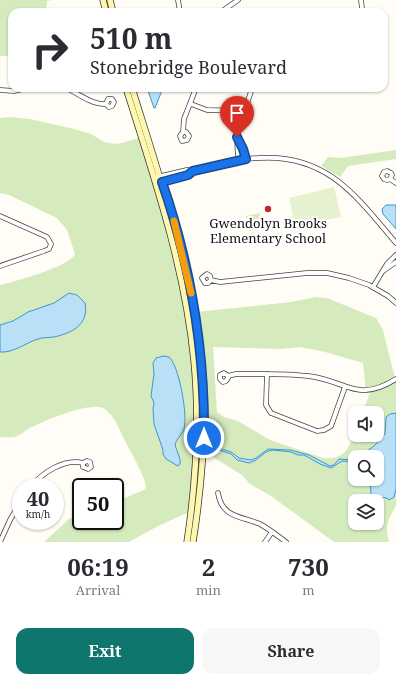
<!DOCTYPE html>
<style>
:root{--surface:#fff;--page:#f7f7f7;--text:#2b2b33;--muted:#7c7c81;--accent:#0f766e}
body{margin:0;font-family:"Noto Serif",serif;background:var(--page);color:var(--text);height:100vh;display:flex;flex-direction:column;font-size:15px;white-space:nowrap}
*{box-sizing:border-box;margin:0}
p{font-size:13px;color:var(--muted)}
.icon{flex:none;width:22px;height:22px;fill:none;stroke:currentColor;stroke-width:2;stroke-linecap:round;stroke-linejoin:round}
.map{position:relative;height:542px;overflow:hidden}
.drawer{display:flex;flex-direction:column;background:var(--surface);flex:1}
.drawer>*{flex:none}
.top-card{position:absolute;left:8px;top:8px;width:380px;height:84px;border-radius:12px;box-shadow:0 1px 3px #0004;background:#fff;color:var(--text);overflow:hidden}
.fabs{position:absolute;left:348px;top:406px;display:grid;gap:8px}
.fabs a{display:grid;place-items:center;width:36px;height:36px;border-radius:8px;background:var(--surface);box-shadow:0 1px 3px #0004;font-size:20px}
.speed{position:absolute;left:12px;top:478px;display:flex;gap:8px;font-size:20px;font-weight:700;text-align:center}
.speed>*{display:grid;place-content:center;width:52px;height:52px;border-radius:50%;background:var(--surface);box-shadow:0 1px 3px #0004;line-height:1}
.speed small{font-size:10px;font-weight:400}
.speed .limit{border:2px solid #111;border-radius:6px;background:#fff;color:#111}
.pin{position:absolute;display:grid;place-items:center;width:34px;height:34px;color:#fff;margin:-41px -17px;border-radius:50% 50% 50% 0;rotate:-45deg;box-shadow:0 0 4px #0007}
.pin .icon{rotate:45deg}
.me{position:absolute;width:44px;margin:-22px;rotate:0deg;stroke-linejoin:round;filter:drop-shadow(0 0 3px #0008)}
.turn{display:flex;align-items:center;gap:14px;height:84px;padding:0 16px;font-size:18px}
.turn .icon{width:52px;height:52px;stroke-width:2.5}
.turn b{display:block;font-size:28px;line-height:34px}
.eta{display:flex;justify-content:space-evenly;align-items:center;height:68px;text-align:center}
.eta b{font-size:24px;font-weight:700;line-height:28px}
.action{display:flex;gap:8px;margin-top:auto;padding:8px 16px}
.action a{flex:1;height:46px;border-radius:12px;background:var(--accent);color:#fff;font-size:16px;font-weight:700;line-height:46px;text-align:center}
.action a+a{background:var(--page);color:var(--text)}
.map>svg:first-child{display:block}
.green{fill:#d5ebbd;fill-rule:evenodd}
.pitch{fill:#e6f2cf}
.water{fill:#b9e0f7;stroke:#3f96cf}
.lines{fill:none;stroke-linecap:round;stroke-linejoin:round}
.minor-casing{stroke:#444;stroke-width:5.5}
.secondary-casing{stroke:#333;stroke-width:7}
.minor{stroke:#fff;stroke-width:4}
.secondary{stroke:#fff6b0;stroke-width:5.5}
.route-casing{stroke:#114b97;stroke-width:10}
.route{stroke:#1a73e8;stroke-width:7}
.slow{stroke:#f59e0b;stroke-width:7}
.poi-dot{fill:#c4262e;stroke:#fff;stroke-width:1.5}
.labels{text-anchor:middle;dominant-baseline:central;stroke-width:4;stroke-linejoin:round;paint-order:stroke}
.poi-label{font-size:13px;fill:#111;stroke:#fff}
</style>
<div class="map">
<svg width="396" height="542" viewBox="0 0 396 542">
<rect width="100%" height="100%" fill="#fffdf5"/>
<g class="green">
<polygon points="0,0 52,0 47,1 46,12 12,12 12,56 0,56"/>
<path d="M11 117 30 119 74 129 91 134 104 142 115 144 122 143 139 138C148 165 157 192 164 220 182 284 194 350 196 418 197 449 192 481 189 512L158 526 129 542H44L69 519 81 514V521H115V502L144 490 146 488C146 477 130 451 125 441 120 431 116 419 108 412 105 408 99 406 94 407 78 407 43 421 28 429 24 432 20 435 15 437 10 438 5 437 0 437V285C14 282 71 266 75 254L67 230 57 218 9 195 0 193V118Z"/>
<polygon points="396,150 396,159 348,166 340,177 321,166 328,157 340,158"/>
<polygon points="161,187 189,297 199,368 202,412 201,462 191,542 189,542 197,477 199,452 199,417 197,369 160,188"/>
<polygon points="259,213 263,228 249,231 246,216"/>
<path d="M316 297 327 298 376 318 383 330 396 382V506C387 521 385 525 389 542H334L271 496 250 484 242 475 205 452 196 312 291 302ZM213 347 281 349 300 347 325 352 363 363 366 393H370L362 413H377V435H355V432C348 449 345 460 323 458L270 440 238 421 224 417 217 412ZM355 457H377V479H355ZM355 501H377V523H355Z"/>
</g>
<polygon class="pitch" points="334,187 341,217 295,225 289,198"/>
<g class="water">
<polygon points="147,88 163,88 155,108 154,108"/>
<polygon points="386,205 396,205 396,229 383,214 382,209"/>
<path d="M69 293 77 295 85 303C89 325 72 333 54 337 48 338 43 337 38 339 25 343 14 353 0 352V325L13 321 28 312 54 303Z"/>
<path d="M164 356 169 357C179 365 188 416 184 429 182 435 176 439 175 445L180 459V464L178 466 166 459 163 454V450L154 424 153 409 154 403 151 396 154 374 153 363 156 358Z"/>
<polygon points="396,413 396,489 394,497 389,500 387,498 374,497 371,494 370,479 377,479 377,457 372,457 372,452 370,451 365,457 363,457 367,451 374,446 385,434 386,417 390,414"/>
<polygon points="209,445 231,452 239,458 251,460 256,458 268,449 290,450 309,455 330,466 334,465 339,459 355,460 355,462 342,461 331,468 320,464 304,455 298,455 291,452 272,450 266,452 256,460 249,463 237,460 231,454 222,451 212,449"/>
</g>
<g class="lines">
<g class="minor-casing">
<g id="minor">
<polyline points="178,0 180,12"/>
<polyline points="221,12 238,0"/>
<polyline points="361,12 362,8 361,0"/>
<path d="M67 88C78 94 93 105 106 104L109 107 112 106 114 102 112 99H108L106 104"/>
<polyline points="0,90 14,91 27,88"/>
<polyline points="191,104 207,110 243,111"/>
<polyline points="183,132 186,132 189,136 187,140 182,141 180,136 183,132 184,119 196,88"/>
<polyline points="237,138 243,149 246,159"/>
<path d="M239 161C233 130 244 116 252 88"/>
<path d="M157 177 187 170 193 171C214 166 236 159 258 158 327 153 357 197 396 243"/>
<polyline points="390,179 392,175 391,173 387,171 384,172 382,176 384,179 387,180 390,179 396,183"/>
<polyline points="160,182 188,175 193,171"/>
<polyline points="0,216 47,237 51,244 49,249 44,251 0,266"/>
<polyline points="383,271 396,262"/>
<polyline points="211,280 208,283 205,283 202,278 207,274 210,276 211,280 220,282 307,273 327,273 349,278 369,285 388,296 396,303"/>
<polyline points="373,287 387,264 396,255"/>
<polyline points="267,374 266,405 271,413 317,431 324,430 331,426 345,387"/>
<path d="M228 376V378L226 381 223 382 220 379V375L224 373 228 376 236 374C260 374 284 373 308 376 346 380 356 404 396 379"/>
<path d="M31 487C42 473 64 458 83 463L87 461 90 462 91 467 88 469 83 467V463"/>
<path d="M218 493C222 518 241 516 260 524 269 529 278 536 286 542"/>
<polyline points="0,542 10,520 21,501"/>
<polyline points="265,542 272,532"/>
</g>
</g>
<g class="secondary-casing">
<g id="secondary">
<polyline points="103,0 106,12"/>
<polyline points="110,0 113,12"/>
<path d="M126 88C154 177 185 267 194 361 200 422 196 482 187 542"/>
<path d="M132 88C163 188 196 282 203 388 206 440 201 491 193 542"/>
</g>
</g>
<use href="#minor" class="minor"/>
<use href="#secondary" class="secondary"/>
</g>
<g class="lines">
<g class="route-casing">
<path id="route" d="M204 438C205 351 190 263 162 182L188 175 193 171 246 159 243 149 237 137"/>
</g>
<use href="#route" class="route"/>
<polyline class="slow" points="174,221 191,293"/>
</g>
<circle class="poi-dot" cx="268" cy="209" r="4"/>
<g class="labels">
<g class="poi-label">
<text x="268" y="223">Gwendolyn Brooks<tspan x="268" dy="15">Elementary School</tspan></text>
</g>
</g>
</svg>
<div class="fabs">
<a><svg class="icon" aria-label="sound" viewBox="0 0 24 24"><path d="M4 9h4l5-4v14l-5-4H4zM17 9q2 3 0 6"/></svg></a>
<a><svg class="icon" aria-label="search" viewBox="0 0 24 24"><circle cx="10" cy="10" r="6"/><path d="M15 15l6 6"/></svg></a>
<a><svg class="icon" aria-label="layers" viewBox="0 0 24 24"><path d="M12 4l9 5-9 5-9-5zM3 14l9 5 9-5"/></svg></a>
</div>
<div class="speed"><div>40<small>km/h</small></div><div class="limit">50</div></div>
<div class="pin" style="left:237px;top:137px;background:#d93025"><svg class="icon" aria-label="arrive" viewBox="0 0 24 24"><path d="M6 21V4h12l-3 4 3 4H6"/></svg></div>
<svg class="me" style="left:204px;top:438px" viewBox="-20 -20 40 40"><circle r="17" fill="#1a73e8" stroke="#fff" stroke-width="3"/><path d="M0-11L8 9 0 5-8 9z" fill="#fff"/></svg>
<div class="top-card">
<div class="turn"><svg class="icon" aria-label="right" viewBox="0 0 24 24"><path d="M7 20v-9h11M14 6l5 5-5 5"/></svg><div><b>510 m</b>Stonebridge Boulevard</div></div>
</div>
</div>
<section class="drawer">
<div class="eta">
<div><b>06:19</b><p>Arrival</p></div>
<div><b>2</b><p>min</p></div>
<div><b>730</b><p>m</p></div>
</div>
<div class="action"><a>Exit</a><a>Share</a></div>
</section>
